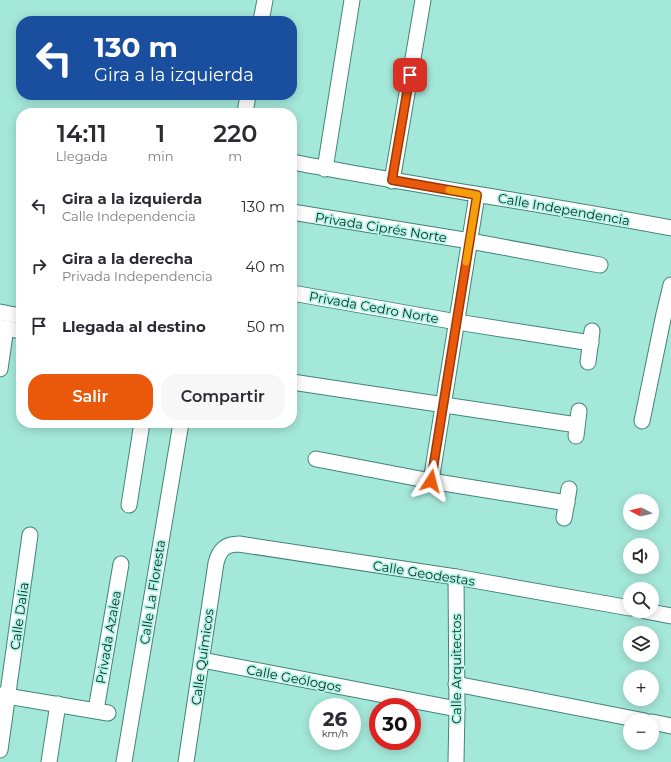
<!DOCTYPE html>
<html lang="es">
<meta charset="utf-8">
<style>
:root{--surface:#fff;--page:#f7f7f7;--text:#2b2b33;--muted:#7c7c81;--accent:#ea580c}
body{margin:0;font-family:Montserrat,sans-serif;background:var(--page);color:var(--text);height:100vh;display:flex;flex-direction:column;font-size:15px;white-space:nowrap}
*{box-sizing:border-box;margin:0}
p{font-size:13px;color:var(--muted)}
.icon{flex:none;width:22px;height:22px;fill:none;stroke:currentColor;stroke-width:2;stroke-linecap:round;stroke-linejoin:round}
.map{position:relative;flex:1;overflow:hidden}
.panel{position:absolute;left:16px;top:108px;width:281px;height:320px;display:flex;flex-direction:column;background:var(--surface);border-radius:16px;box-shadow:0 2px 10px #0003}
.panel>*{flex:none}
.banner{position:absolute;left:16px;top:16px;width:281px;height:84px;border-radius:16px;box-shadow:0 2px 10px #0003;background:#1a4fa0;color:#fff;overflow:hidden}
.needle{width:26px;rotate:277deg}
.controls{position:absolute;left:623px;top:494px;display:grid;gap:8px}
.controls a{display:grid;place-items:center;width:36px;height:36px;border-radius:50%;background:var(--surface);box-shadow:0 2px 10px #0003;font-size:20px}
.speed{position:absolute;left:309px;top:698px;display:flex;gap:8px;font-size:20px;font-weight:700;text-align:center}
.speed>*{display:grid;place-content:center;width:52px;height:52px;border-radius:50%;background:var(--surface);box-shadow:0 2px 10px #0003;line-height:1}
.speed small{font-size:10px;font-weight:400}
.speed .limit{border:6px solid #d22;background:#fff;color:#111}
.pin{position:absolute;display:grid;place-items:center;width:34px;height:34px;color:#fff;margin:-17px;border-radius:8px;box-shadow:0 2px 6px #0006}
.me{position:absolute;width:44px;margin:-22px;rotate:9deg;stroke-linejoin:round;filter:drop-shadow(0 0 3px #0008)}
.turn{display:flex;align-items:center;gap:14px;height:84px;padding:0 12px;font-size:18px}
.turn .icon{width:52px;height:52px;stroke-width:2.5}
.turn b{display:block;font-size:28px;line-height:34px}
.eta{display:flex;justify-content:space-evenly;align-items:center;height:68px;text-align:center}
.eta b{font-size:24px;font-weight:600;line-height:28px}
.action{display:flex;gap:8px;margin-top:auto;padding:8px 12px}
.action a{flex:1;height:46px;border-radius:16px;background:var(--accent);color:#fff;font-size:16px;font-weight:600;line-height:46px;text-align:center}
.action a+a{background:var(--page);color:var(--text)}
ul{padding:0;list-style:none}
li{display:flex;align-items:center;gap:12px;height:60px;padding:0 12px}
li div{flex:1}
li b{display:block;font-size:15px}
li em{font-style:normal}
.map>svg:first-child{display:block}
.lines{fill:none;stroke-linecap:round;stroke-linejoin:round}
.minor-casing{stroke:#428478;stroke-width:17}
.minor{stroke:#fff;stroke-width:15}
.route-casing{stroke:#983908;stroke-width:10}
.route{stroke:#ea580c;stroke-width:7}
.slow{stroke:#f59e0b;stroke-width:7}
.labels{text-anchor:middle;dominant-baseline:central;stroke-width:3.5;stroke-linejoin:round;paint-order:stroke}
.street-label{font-size:13px;fill:#0e2a25;stroke:#b1f5e7}
</style>
<div class="map">
<svg width="671" height="762" viewBox="0 0 671 762">
<rect width="100%" height="100%" fill="#a4e8da"/>
<g class="lines">
<g class="minor-casing">
<g id="minor">
<polyline points="261,21 265,0"/>
<polyline points="245,113 248,95"/>
<path d="M292 162C418 186 545 204 671 228"/>
<polyline points="325,169 352,0"/>
<polyline points="392,181 423,0"/>
<polyline points="292,212 470,241 600,265"/>
<polyline points="292,293 457,322 591,343"/>
<polyline points="0,312 21,316"/>
<polyline points="0,327 21,331"/>
<polyline points="588,362 592,331"/>
<polyline points="0,369 6,328"/>
<polyline points="292,382 577,425"/>
<polyline points="642,421 664,314 671,285"/>
<polyline points="576,436 579,411"/>
<polyline points="316,459 431,481 567,503"/>
<polyline points="431,481 477,195"/>
<polyline points="129,505 142,423"/>
<polyline points="564,518 569,489"/>
<polyline points="456,577 457,709 456,762"/>
<polyline points="645,611 671,616"/>
<polyline points="202,660 457,709"/>
<polyline points="456,684 645,721"/>
<polyline points="0,695 108,713"/>
<polyline points="96,710 121,564"/>
<polyline points="652,722 671,726"/>
<polyline points="0,750 30,535"/>
<polyline points="49,762 58,704"/>
<polyline points="124,762 181,423"/>
<path d="M186 762 216 563C219 550 225 544 239 544L456 577 630 608"/>
</g>
</g>
<use href="#minor" class="minor"/>
</g>
<g class="lines">
<g class="route-casing">
<polyline id="route" points="410,75 392,180 477,195 431,481"/>
</g>
<use href="#route" class="route"/>
<polyline class="slow" points="449,190 477,195 466,262"/>
</g>
<g class="labels">
<g class="street-label">
<text transform="translate(564 209) rotate(10)">Calle Independencia</text>
<text transform="translate(381 227) rotate(9)">Privada Ciprés Norte</text>
<text transform="translate(374 307) rotate(10)">Privada Cedro Norte</text>
<text transform="translate(424 573) rotate(9)">Calle Geodestas</text>
<text transform="translate(152 592) rotate(-81)">Calle La Floresta</text>
<text transform="translate(19 616) rotate(-82)">Calle Dalia</text>
<text transform="translate(108 637) rotate(-80)">Privada Azalea</text>
<text transform="translate(202 657) rotate(-82)">Calle Químicos</text>
<text transform="translate(456 669) rotate(-90)">Calle Arquitectos</text>
<text transform="translate(294 678) rotate(11)">Calle Geólogos</text>
</g>
</g>
</svg>
<div class="controls">
<a><svg class="needle" viewBox="-14 -14 28 28"><path d="M0-13l5 13h-10z" fill="#e53935"/><path d="M0 13l5-13h-10z" fill="#7c7c81"/></svg></a>
<a><svg class="icon" aria-label="sound" viewBox="0 0 24 24"><path d="M4 9h4l5-4v14l-5-4H4zM17 9q2 3 0 6"/></svg></a>
<a><svg class="icon" aria-label="search" viewBox="0 0 24 24"><circle cx="10" cy="10" r="6"/><path d="M15 15l6 6"/></svg></a>
<a><svg class="icon" aria-label="layers" viewBox="0 0 24 24"><path d="M12 4l9 5-9 5-9-5zM3 14l9 5 9-5"/></svg></a>
<a>+</a>
<a>−</a>
</div>
<div class="speed"><div>26<small>km/h</small></div><div class="limit">30</div></div>
<div class="pin" style="left:410px;top:75px;background:#d93025"><svg class="icon" aria-label="arrive" viewBox="0 0 24 24"><path d="M6 21V4h12l-3 4 3 4H6"/></svg></div>
<svg class="me" style="left:431px;top:481px" viewBox="-20 -20 40 40"><path d="M0-17L14 15 0 8-14 15z" fill="#ea580c" stroke="#fff" stroke-width="4"/></svg>
<div class="banner">
<div class="turn"><svg class="icon" aria-label="left" viewBox="0 0 24 24"><path d="M17 20v-9H6M10 6l-5 5 5 5"/></svg><div><b>130 m</b>Gira a la izquierda</div></div>
</div>
<section class="panel">
<div class="eta">
<div><b>14:11</b><p>Llegada</p></div>
<div><b>1</b><p>min</p></div>
<div><b>220</b><p>m</p></div>
</div>
<ul>
<li><svg class="icon" aria-label="left" viewBox="0 0 24 24"><path d="M17 20v-9H6M10 6l-5 5 5 5"/></svg><div><b>Gira a la izquierda</b><p>Calle Independencia</p></div><em>130 m</em></li>
<li><svg class="icon" aria-label="right" viewBox="0 0 24 24"><path d="M7 20v-9h11M14 6l5 5-5 5"/></svg><div><b>Gira a la derecha</b><p>Privada Independencia</p></div><em>40 m</em></li>
<li><svg class="icon" aria-label="arrive" viewBox="0 0 24 24"><path d="M6 21V4h12l-3 4 3 4H6"/></svg><div><b>Llegada al destino</b></div><em>50 m</em></li>
</ul>
<div class="action"><a>Salir</a><a>Compartir</a></div>
</section>
</div>
